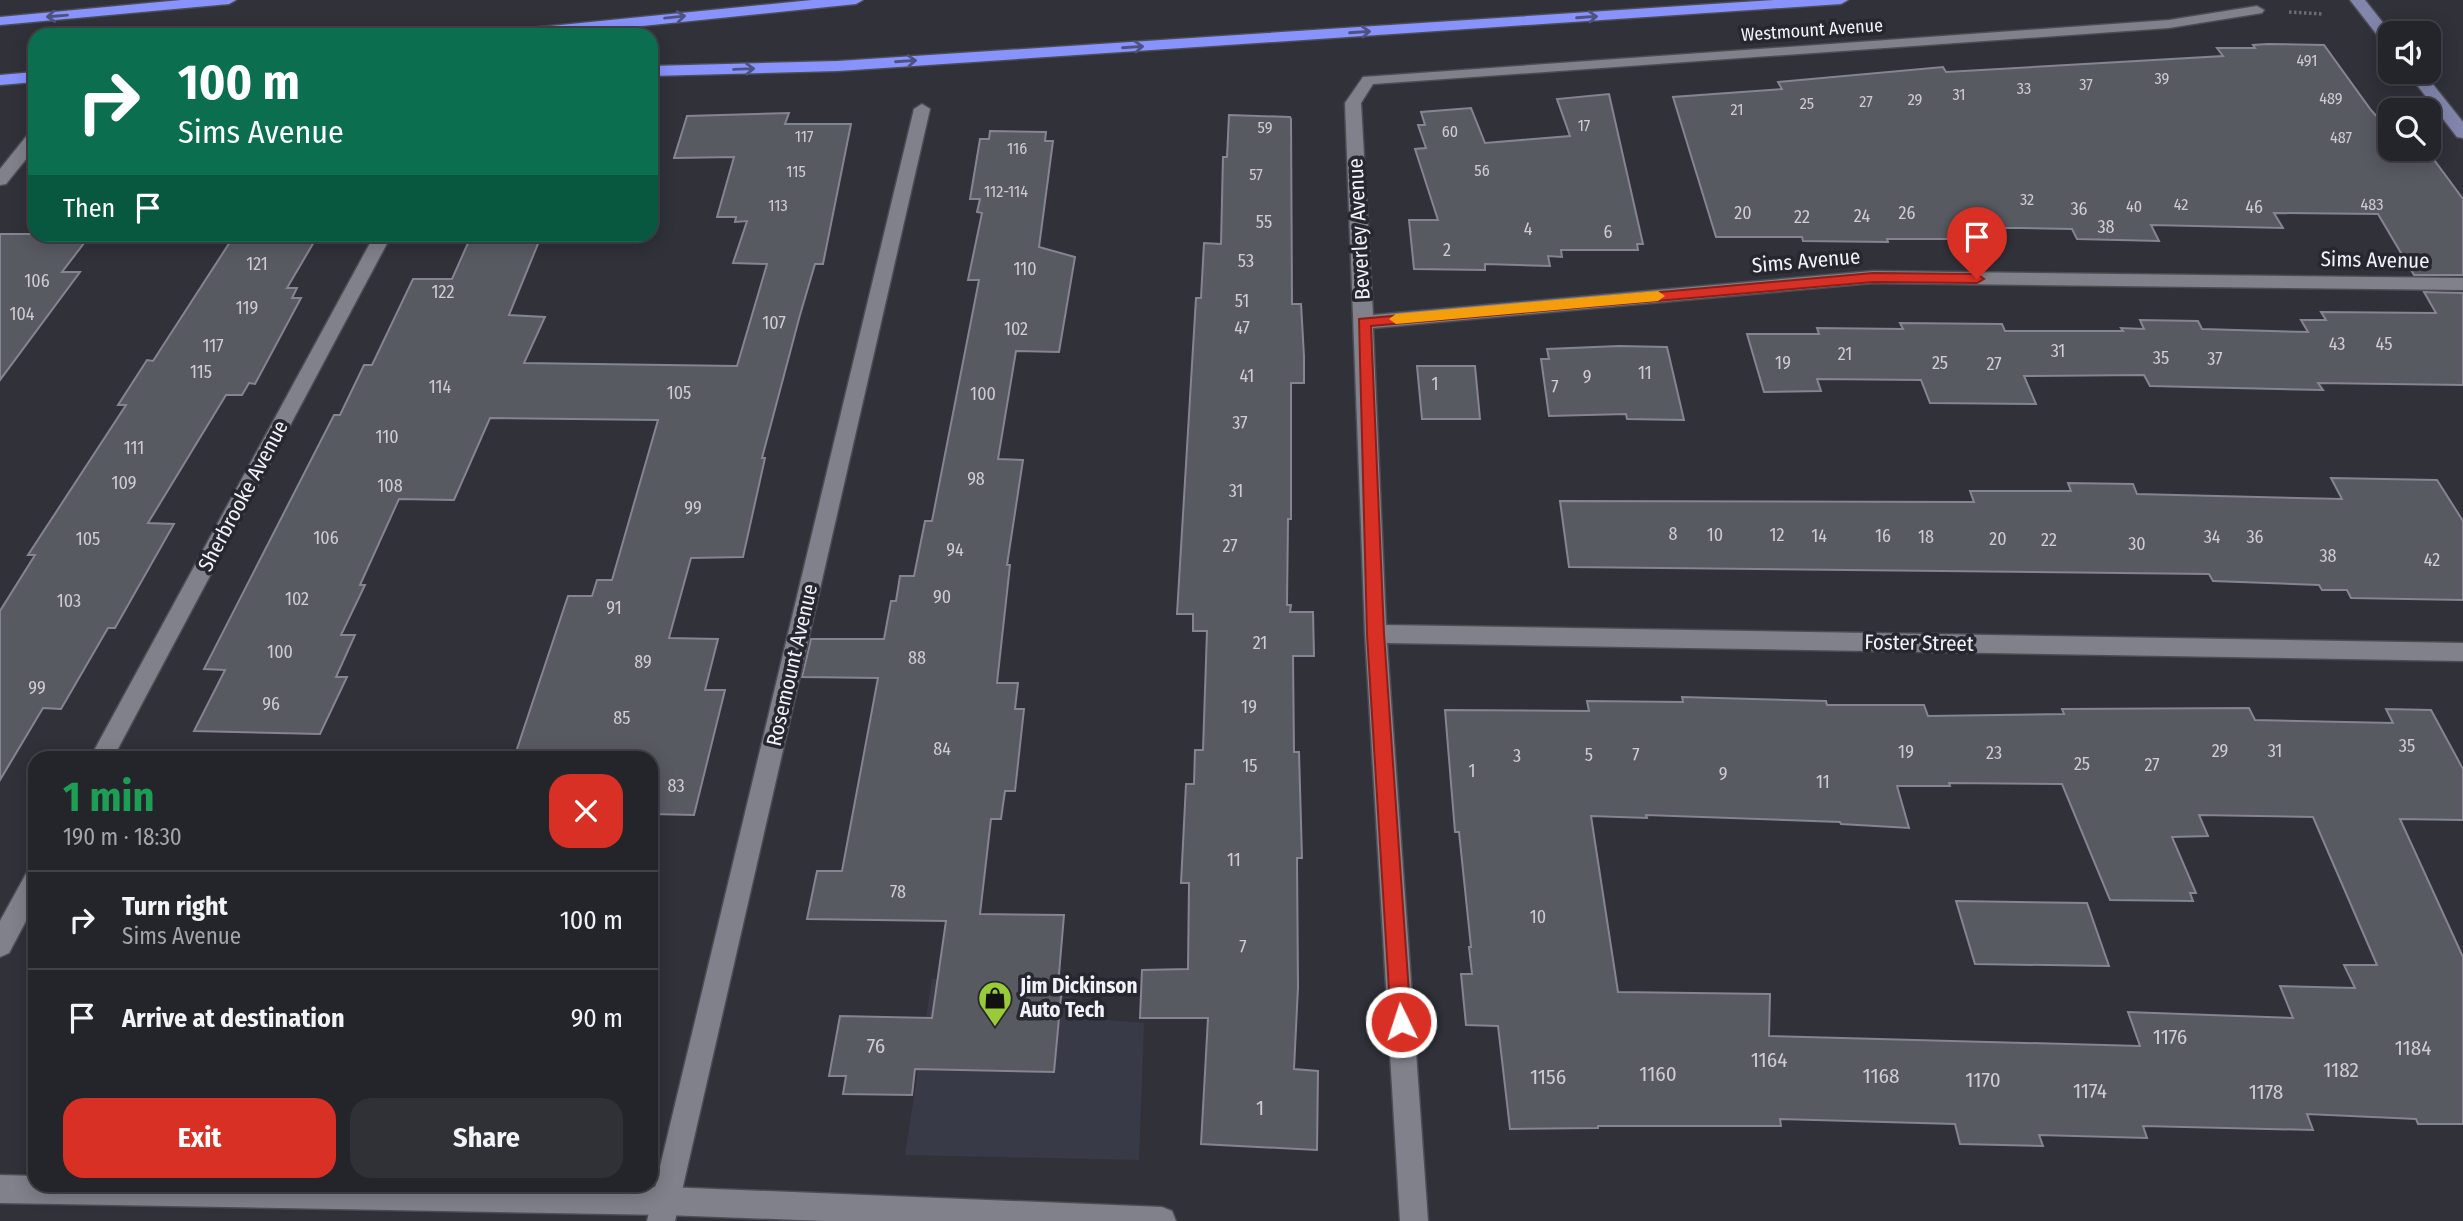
<!DOCTYPE html>
<meta charset="utf-8">
<style>
:root{--surface:#24252b;--page:#303137;--text:#f1f3f6;--muted:#a3a5a9;--line:#414247;--accent:#d93025}
body{margin:0;font-family:"Fira Sans Condensed",sans-serif;background:var(--page);color:var(--text);height:100vh;display:flex;flex-direction:column;font-size:26px;white-space:nowrap}
*{box-sizing:border-box;margin:0}
p{font-size:23px;color:var(--muted)}
.icon{flex:none;width:38px;height:38px;fill:none;stroke:currentColor;stroke-width:2;stroke-linecap:round;stroke-linejoin:round}
.map{position:relative;flex:1;overflow:hidden}
.details{position:absolute;left:28px;top:751px;width:630px;height:441px;display:flex;flex-direction:column;background:var(--surface);border-radius:21px;box-shadow:0 4px 18px #0003,0 0 0 2px var(--line)}
.details>*{flex:none}
.banner{position:absolute;left:28px;top:28px;width:630px;height:214px;border-radius:21px;box-shadow:0 4px 18px #0003,0 0 0 2px var(--line);background:#0b6e4f;color:#fff;overflow:hidden}
.fabs{position:absolute;left:2378px;top:21px;display:grid;gap:14px}
.fabs a{display:grid;place-items:center;width:63px;height:63px;border-radius:14px;background:var(--surface);box-shadow:0 4px 18px #0003,0 0 0 2px var(--line);font-size:35px}
.pin{position:absolute;display:grid;place-items:center;width:60px;height:60px;color:#fff;margin:-72px -30px;border-radius:50% 50% 50% 0;rotate:-45deg;box-shadow:0 0 7px #0007}
.pin .icon{rotate:45deg}
.me{position:absolute;width:77px;margin:-38px;rotate:356deg;stroke-linejoin:round;filter:drop-shadow(0 0 5px #0008)}
.turn{display:flex;align-items:center;gap:24px;height:147px;padding:0 35px;font-size:32px}
.turn .icon{width:91px;height:91px;stroke-width:2.5}
.turn b{display:block;font-size:49px;line-height:60px}
.then{display:flex;align-items:center;height:66px;padding:0 35px;background:#0003;gap:14px;font-size:26px}
.round{display:grid;place-items:center;flex:none;width:74px;height:74px;border-radius:21px;background:var(--page)}
.summary{display:flex;align-items:center;justify-content:space-between;height:119px;padding:0 35px}
h1{font-size:42px;font-weight:700;line-height:52px;color:#1e9e55}
.cta{display:flex;gap:14px;margin-top:auto;padding:14px 35px}
.cta a{flex:1;height:80px;border-radius:21px;background:var(--accent);color:#fff;font-size:28px;font-weight:700;line-height:80px;text-align:center}
.cta a+a{background:var(--page);color:var(--text)}
ul{padding:0;list-style:none}
li{display:flex;align-items:center;gap:21px;height:98px;padding:0 35px;border-top:2px solid var(--line)}
li div{flex:1}
li b{display:block;font-size:26px}
li em{font-style:normal}
.map>svg:first-child{display:block}
.built{fill:#383a48}
.building{fill:#585a62;stroke:#84858f;stroke-width:2;fill-rule:evenodd}
.lines{fill:none;stroke-linecap:round;stroke-linejoin:round}
.minor-casing{stroke:#4c4d54;stroke-width:3}
.tertiary-casing{stroke:#4c4d54;stroke-width:3}
.secondary-casing{stroke:#4c4d54;stroke-width:3}
.motorway-casing{stroke:#4c4d54;stroke-width:3}
.path{stroke:#6c6d74;stroke-width:3.5;stroke-dasharray:2.5 2.5;stroke-linecap:butt}
.minor{fill:#80818a;fill-rule:evenodd}
.tertiary{fill:#80818a;fill-rule:evenodd}
.secondary{fill:#8286ad;fill-rule:evenodd}
.motorway{fill:#8893fe;fill-rule:evenodd}
.oneway{stroke:#4d5282}
.route{fill:#d93025;stroke:#8d1f18;stroke-width:2}
.slow{fill:#f59e0b}
.labels{text-anchor:middle;dominant-baseline:central;stroke-width:7;stroke-linejoin:round;paint-order:stroke}
.far-number-label{font-size:16px;fill:#cccdd2}
.far-street-label{font-size:18px;fill:#f2f3f8;stroke:#26272f}
.number-label{font-size:18px;fill:#cccdd2}
.street-label{font-size:21px;fill:#f2f3f8;stroke:#26272f}
.poi-label{font-size:21px;font-weight:bold;fill:#f2f3f8;stroke:#26272f;text-anchor:start}
.near-number-label{font-size:21px;fill:#cccdd2}
</style>
<div class="map">
<svg width="2463" height="1221" viewBox="0 0 2463 1221">
<rect width="100%" height="100%" fill="#303139"/>
<polygon class="built" points="932,979 1072,984 1070,1017 1144,1023 1139,1160 905,1155"/>
<g class="building">
<polygon points="2268,44 2324,45 2371,110 2390,131 2390,149 2426,149 2463,199 2463,275 2414,275 2378,214 2274,213 2283,228 2151,225 2159,241 2077,239 2072,229 2022,228 1959,228 1964,239 1887,239 1888,242 1803,241 1802,237 1716,237 1673,97 1782,89 1778,82 1943,67 1946,72 2223,56 2217,48 2255,48 2253,45"/>
<polygon points="1609,94 1643,244 1637,244 1638,250 1561,250 1562,257 1548,256 1550,266 1485,264 1485,270 1414,269 1409,220 1438,220 1415,149 1426,148 1418,125 1425,125 1421,112 1471,108 1485,143 1570,136 1557,99"/>
<polygon points="789,113 785,124 851,124 823,264 815,264 800,315 762,458 765,458 743,557 691,558 669,638 718,639 705,690 725,690 694,815 651,814 651,758 514,758 568,596 592,596 597,580 612,580 658,420 490,418 454,500 399,499 360,585 365,585 341,635 355,635 336,677 347,677 320,734 194,731 225,670 204,669 334,415 340,415 364,365 372,365 413,279 452,279 472,234 542,234 509,315 545,317 524,363 737,366 767,264 733,263 747,221 735,222 736,217 717,217 734,157 674,158 687,116"/>
<polygon points="1229,115 1290,117 1291,119 1292,304 1301,304 1304,356 1304,383 1291,383 1291,519 1288,519 1287,605 1291,605 1290,612 1313,612 1314,656 1293,656 1294,752 1299,752 1302,858 1297,858 1298,987 1294,1069 1318,1071 1317,1150 1201,1144 1208,1018 1140,1018 1142,970 1188,969 1189,883 1181,883 1186,784 1194,784 1195,750 1203,750 1207,631 1193,631 1193,614 1177,614 1196,298 1201,298 1204,243 1221,244 1223,157 1227,157"/>
<polygon points="990,131 1046,132 1045,141 1053,141 1039,247 1075,257 1059,352 1016,351 998,459 1023,460 1007,565 1010,565 997,683 1018,683 1015,709 1024,709 1015,791 1005,791 1001,819 991,819 980,914 1064,915 1058,986 1062,986 1054,1072 915,1069 912,1095 843,1094 846,1076 829,1076 840,1016 932,1018 946,921 807,919 817,871 842,871 878,678 802,677 811,639 884,639 891,601 896,601 900,576 914,576 925,521 932,521 979,280 968,280 982,213 977,212 980,199 970,199 980,139 989,139"/>
<polygon points="0,234 91,234 62,272 80,272 0,380"/>
<polygon points="230,242 314,242 287,288 297,288 292,298 301,298 255,384 249,383 242,395 226,395 148,523 174,524 115,628 108,628 61,709 43,708 0,780 0,611 35,555 28,555 126,405 118,405 147,360 153,361"/>
<polygon points="2424,292 2463,293 2463,385 2318,383 2323,390 2150,386 2144,375 2024,376 2036,404 1930,403 1921,380 1817,379 1821,391 1764,392 1747,334 1819,334 1817,328 1903,329 1900,323 2002,324 2005,331 2123,331 2121,328 2144,329 2140,320 2198,321 2202,329 2308,332 2301,320 2326,320 2321,312 2436,313"/>
<polygon points="1619,346 1667,347 1684,420 1627,419 1626,414 1549,416 1541,359 1549,359 1547,349"/>
<polygon points="1417,366 1475,366 1480,419 1422,419"/>
<polygon points="2331,478 2437,480 2463,521 2463,600 2351,598 2347,590 2322,590 2319,585 2213,581 2209,574 1569,567 1560,501 1974,502 1970,491 2071,491 2068,483 2133,484 2137,494 2342,499"/>
<path d="M1682 697 1826 701 1827 705H1924L1928 716 2064 714 2062 709 2249 708 2255 720 2393 723 2386 709 2431 710 2463 769V820L2400 819 2463 957V1124H2418L2416 1119 2307 1114 2313 1130 2143 1126 2147 1138 2039 1135 2043 1146 1960 1144 1955 1124 1780 1119 1781 1126H1598V1128L1510 1129 1498 1026 1466 1025 1461 974H1472L1469 947H1471L1459 832H1455L1445 710 1589 711 1587 701 1683 702ZM1949 783 2062 784 2110 900 2193 901 2190 893H2196L2172 837 2208 836 2199 815 2313 817 2377 965H2344L2355 988 2280 986 2293 1018 2128 1012 2140 1046 1769 1036 1770 994 1618 992 1591 816 1647 818 1646 815 1840 822 1841 824 1909 828 1897 786H1950Z"/>
<polygon points="1956,901 2087,903 2109,966 1975,964"/>
</g>
<g class="lines">
<g class="minor-casing">
<g id="minor">
<polygon points="2257,6 2264,10 2262,13 2169,28 1373,84 1361,103 1373,315 1873,271 2463,278 2463,290 1873,283 1373,328 1386,625 2463,643 2463,661 1387,643 1428,1221 1400,1221 1365,634 1345,103 1363,77 2169,20"/>
<polygon points="922,104 930,109 675,1221 647,1221 914,109"/>
<polygon points="35,132 35,148 6,184 0,185 0,169 29,133"/>
<polygon points="375,234 392,234 113,758 90,758"/>
<polygon points="35,869 35,904 9,953 0,957 0,921 27,872"/>
</g>
</g>
<g class="tertiary-casing">
<polygon id="tertiary" points="0,1175 35,1176 35,1185 666,1187 1162,1207 1172,1211 1176,1221 825,1221 666,1215 0,1203"/>
</g>
<g class="secondary-casing">
<g id="secondary">
<polygon points="2350,0 2365,0 2391,33 2390,46 2385,45"/>
<polygon points="2407,72 2423,72 2463,122 2463,138 2457,137"/>
</g>
</g>
<g class="motorway-casing">
<g id="motorway">
<polygon points="181,0 236,0 229,4 0,25 0,17"/>
<polygon points="812,0 863,0 856,4 554,35 502,35 510,30"/>
<polygon points="1774,0 1848,0 1841,4 838,71 651,76 651,66 838,61"/>
<polygon points="35,72 35,82 0,85 0,75"/>
</g>
</g>
<polyline class="path" points="2289,12 2323,14"/>
<use href="#minor" class="minor"/>
<use href="#tertiary" class="tertiary"/>
<use href="#secondary" class="secondary"/>
<use href="#motorway" class="motorway"/>
</g>
<defs><path id="oneway-shaft" d="M-6 0H5M1.5-3L5.5 0L1.5 3" fill="none" stroke-width="1.6" stroke-linecap="round" stroke-linejoin="round" transform="scale(1.75)"/></defs>
<g class="oneway">
<use href="#oneway-shaft" transform="translate(57 16) rotate(175)"/>
<use href="#oneway-shaft" transform="translate(675 17) rotate(-6)"/>
<use href="#oneway-shaft" transform="translate(1587 17) rotate(-4)"/>
<use href="#oneway-shaft" transform="translate(1360 32) rotate(-4)"/>
<use href="#oneway-shaft" transform="translate(1133 47) rotate(-4)"/>
<use href="#oneway-shaft" transform="translate(906 61) rotate(-4)"/>
<use href="#oneway-shaft" transform="translate(744 69) rotate(-2)"/>
</g>
<polygon class="route" points="1873,273 1977,274 1984,279 1977,283 1873,282 1371,326 1384,634 1411,1022 1408,1029 1401,1032 1394,1029 1391,1022 1367,634 1359,319"/>
<polygon class="slow" points="1658,291 1665,296 1658,301 1396,324 1389,319 1396,314"/>
<defs>
<g id="shop-pin" transform="scale(1.75)"><path d="M0 17L-7.5 6A9.5 9.5 0 1 1 7.5 6Z" fill="#98cb36" stroke="#26272f"/><path d="M-5-2.5h2.3a2.7 3.5 0 0 1 5.4 0H5L5.5 6h-11ZM-1.5-2.5h3a1.5 2.3 0 0 0-3 0Z" fill="#111"/></g>
</defs>
<g fill-rule="evenodd">
<use href="#shop-pin" x="995" y="998"/>
</g>
<g class="labels">
<g class="far-number-label">
<text x="2307" y="60">491</text>
<text x="2162" y="78">39</text>
<text x="2086" y="84">37</text>
<text x="2024" y="88">33</text>
<text x="1959" y="94">31</text>
<text x="2331" y="98">489</text>
<text x="1915" y="99">29</text>
<text x="1866" y="101">27</text>
<text x="1807" y="103">25</text>
<text x="1737" y="109">21</text>
<text x="1584" y="125">17</text>
<text x="1265" y="127">59</text>
<text x="1450" y="131">60</text>
<text x="804" y="136">117</text>
<text x="2341" y="137">487</text>
<text x="1017" y="148">116</text>
<text x="1482" y="170">56</text>
<text x="796" y="171">115</text>
<text x="1256" y="174">57</text>
<text x="1006" y="191">112-114</text>
<text x="2027" y="199">32</text>
<text x="2181" y="204">42</text>
<text x="2372" y="204">483</text>
<text x="778" y="205">113</text>
<text x="2134" y="206">40</text>
</g>
<g class="far-street-label">
<text transform="translate(1812 30) rotate(-4)">Westmount Avenue</text>
</g>
<g class="number-label">
<text x="2254" y="207">46</text>
<text x="2079" y="209">36</text>
<text x="1743" y="213">20</text>
<text x="1907" y="213">26</text>
<text x="1862" y="216">24</text>
<text x="1802" y="217">22</text>
<text x="1264" y="222">55</text>
<text x="2106" y="227">38</text>
<text x="1528" y="229">4</text>
<text x="1608" y="232">6</text>
<text x="1447" y="250">2</text>
<text x="1246" y="261">53</text>
<text x="257" y="264">121</text>
<text x="1025" y="269">110</text>
<text x="37" y="281">106</text>
<text x="443" y="292">122</text>
<text x="1242" y="301">51</text>
<text x="247" y="308">119</text>
<text x="22" y="314">104</text>
<text x="774" y="323">107</text>
<text x="1242" y="328">47</text>
<text x="1016" y="329">102</text>
<text x="2337" y="344">43</text>
<text x="2384" y="344">45</text>
<text x="213" y="346">117</text>
<text x="2058" y="351">31</text>
<text x="1845" y="354">21</text>
<text x="2161" y="358">35</text>
<text x="2215" y="359">37</text>
<text x="1783" y="363">19</text>
<text x="1940" y="363">25</text>
<text x="1994" y="364">27</text>
<text x="201" y="372">115</text>
<text x="1645" y="373">11</text>
<text x="1247" y="376">41</text>
<text x="1587" y="377">9</text>
<text x="1435" y="384">1</text>
<text x="440" y="387">114</text>
<text x="1555" y="387">7</text>
<text x="679" y="393">105</text>
<text x="983" y="394">100</text>
<text x="1240" y="423">37</text>
<text x="387" y="437">110</text>
<text x="134" y="448">111</text>
<text x="976" y="479">98</text>
<text x="124" y="483">109</text>
<text x="390" y="486">108</text>
<text x="1236" y="491">31</text>
<text x="693" y="508">99</text>
<text x="1673" y="534">8</text>
<text x="1715" y="535">10</text>
<text x="1777" y="535">12</text>
<text x="1819" y="536">14</text>
<text x="1883" y="536">16</text>
<text x="1926" y="537">18</text>
<text x="2212" y="537">34</text>
<text x="2255" y="537">36</text>
<text x="326" y="538">106</text>
<text x="88" y="539">105</text>
<text x="1998" y="539">20</text>
<text x="2049" y="540">22</text>
<text x="2137" y="544">30</text>
<text x="1230" y="546">27</text>
<text x="955" y="550">94</text>
<text x="2328" y="556">38</text>
<text x="2432" y="560">42</text>
<text x="942" y="597">90</text>
<text x="297" y="599">102</text>
<text x="69" y="601">103</text>
<text x="614" y="608">91</text>
<text x="1260" y="643">21</text>
<text x="280" y="652">100</text>
<text x="917" y="658">88</text>
<text x="643" y="662">89</text>
<text x="37" y="688">99</text>
<text x="271" y="704">96</text>
<text x="1249" y="707">19</text>
<text x="622" y="718">85</text>
<text x="2407" y="746">35</text>
<text x="942" y="749">84</text>
<text x="2220" y="751">29</text>
<text x="2275" y="751">31</text>
<text x="1906" y="752">19</text>
<text x="1994" y="753">23</text>
<text x="1589" y="755">5</text>
<text x="1636" y="755">7</text>
<text x="1517" y="756">3</text>
<text x="2082" y="764">25</text>
<text x="2152" y="765">27</text>
<text x="1250" y="766">15</text>
<text x="1472" y="771">1</text>
<text x="1723" y="774">9</text>
<text x="1823" y="782">11</text>
<text x="676" y="786">83</text>
<text x="1234" y="860">11</text>
<text x="898" y="892">78</text>
<text x="1538" y="917">10</text>
<text x="1243" y="947">7</text>
</g>
<g class="street-label">
<text transform="translate(1359 229) rotate(-93)">Beverley Avenue</text>
<text transform="translate(2375 260) rotate(1)">Sims Avenue</text>
<text transform="translate(1806 261) rotate(-5)">Sims Avenue</text>
<text transform="translate(243 496) rotate(-62)">Sherbrooke Avenue</text>
<text transform="translate(1919 643) rotate(1)">Foster Street</text>
<text transform="translate(792 665) rotate(-77)">Rosemount Avenue</text>
</g>
<g class="poi-label">
<text x="1020" y="986">Jim Dickinson<tspan x="1020" dy="24">Auto Tech</tspan></text>
</g>
<g class="near-number-label">
<text x="2170" y="1037">1176</text>
<text x="876" y="1046">76</text>
<text x="2413" y="1048">1184</text>
<text x="1769" y="1060">1164</text>
<text x="2341" y="1070">1182</text>
<text x="1658" y="1074">1160</text>
<text x="1881" y="1076">1168</text>
<text x="1548" y="1077">1156</text>
<text x="1983" y="1080">1170</text>
<text x="2090" y="1091">1174</text>
<text x="2266" y="1092">1178</text>
<text x="1260" y="1108">1</text>
</g>
</g>
</svg>
<div class="fabs">
<a><svg class="icon" aria-label="sound" viewBox="0 0 24 24"><path d="M4 9h4l5-4v14l-5-4H4zM17 9q2 3 0 6"/></svg></a>
<a><svg class="icon" aria-label="search" viewBox="0 0 24 24"><circle cx="10" cy="10" r="6"/><path d="M15 15l6 6"/></svg></a>
</div>
<div class="pin" style="left:1977px;top:279px;background:#d93025"><svg class="icon" aria-label="arrive" viewBox="0 0 24 24"><path d="M6 21V4h12l-3 4 3 4H6"/></svg></div>
<svg class="me" style="left:1401px;top:1022px" viewBox="-20 -20 40 40"><circle r="17" fill="#d93025" stroke="#fff" stroke-width="3"/><path d="M0-11L8 9 0 5-8 9z" fill="#fff"/></svg>
<div class="banner">
<div class="turn"><svg class="icon" aria-label="right" viewBox="0 0 24 24"><path d="M7 20v-9h11M14 6l5 5-5 5"/></svg><div><b>100 m</b>Sims Avenue</div></div>
<div class="then">Then<svg class="icon" aria-label="arrive" viewBox="0 0 24 24"><path d="M6 21V4h12l-3 4 3 4H6"/></svg></div>
</div>
<section class="details">
<div class="summary"><div><h1>1 min</h1><p>190 m · 18:30</p></div><a class="round" style="background:#d93025;color:#fff"><svg class="icon" aria-label="close" viewBox="0 0 24 24"><path d="M6 6l12 12M18 6L6 18"/></svg></a></div>
<ul>
<li><svg class="icon" aria-label="right" viewBox="0 0 24 24"><path d="M7 20v-9h11M14 6l5 5-5 5"/></svg><div><b>Turn right</b><p>Sims Avenue</p></div><em>100 m</em></li>
<li><svg class="icon" aria-label="arrive" viewBox="0 0 24 24"><path d="M6 21V4h12l-3 4 3 4H6"/></svg><div><b>Arrive at destination</b></div><em>90 m</em></li>
</ul>
<div class="cta"><a>Exit</a><a>Share</a></div>
</section>
</div>
